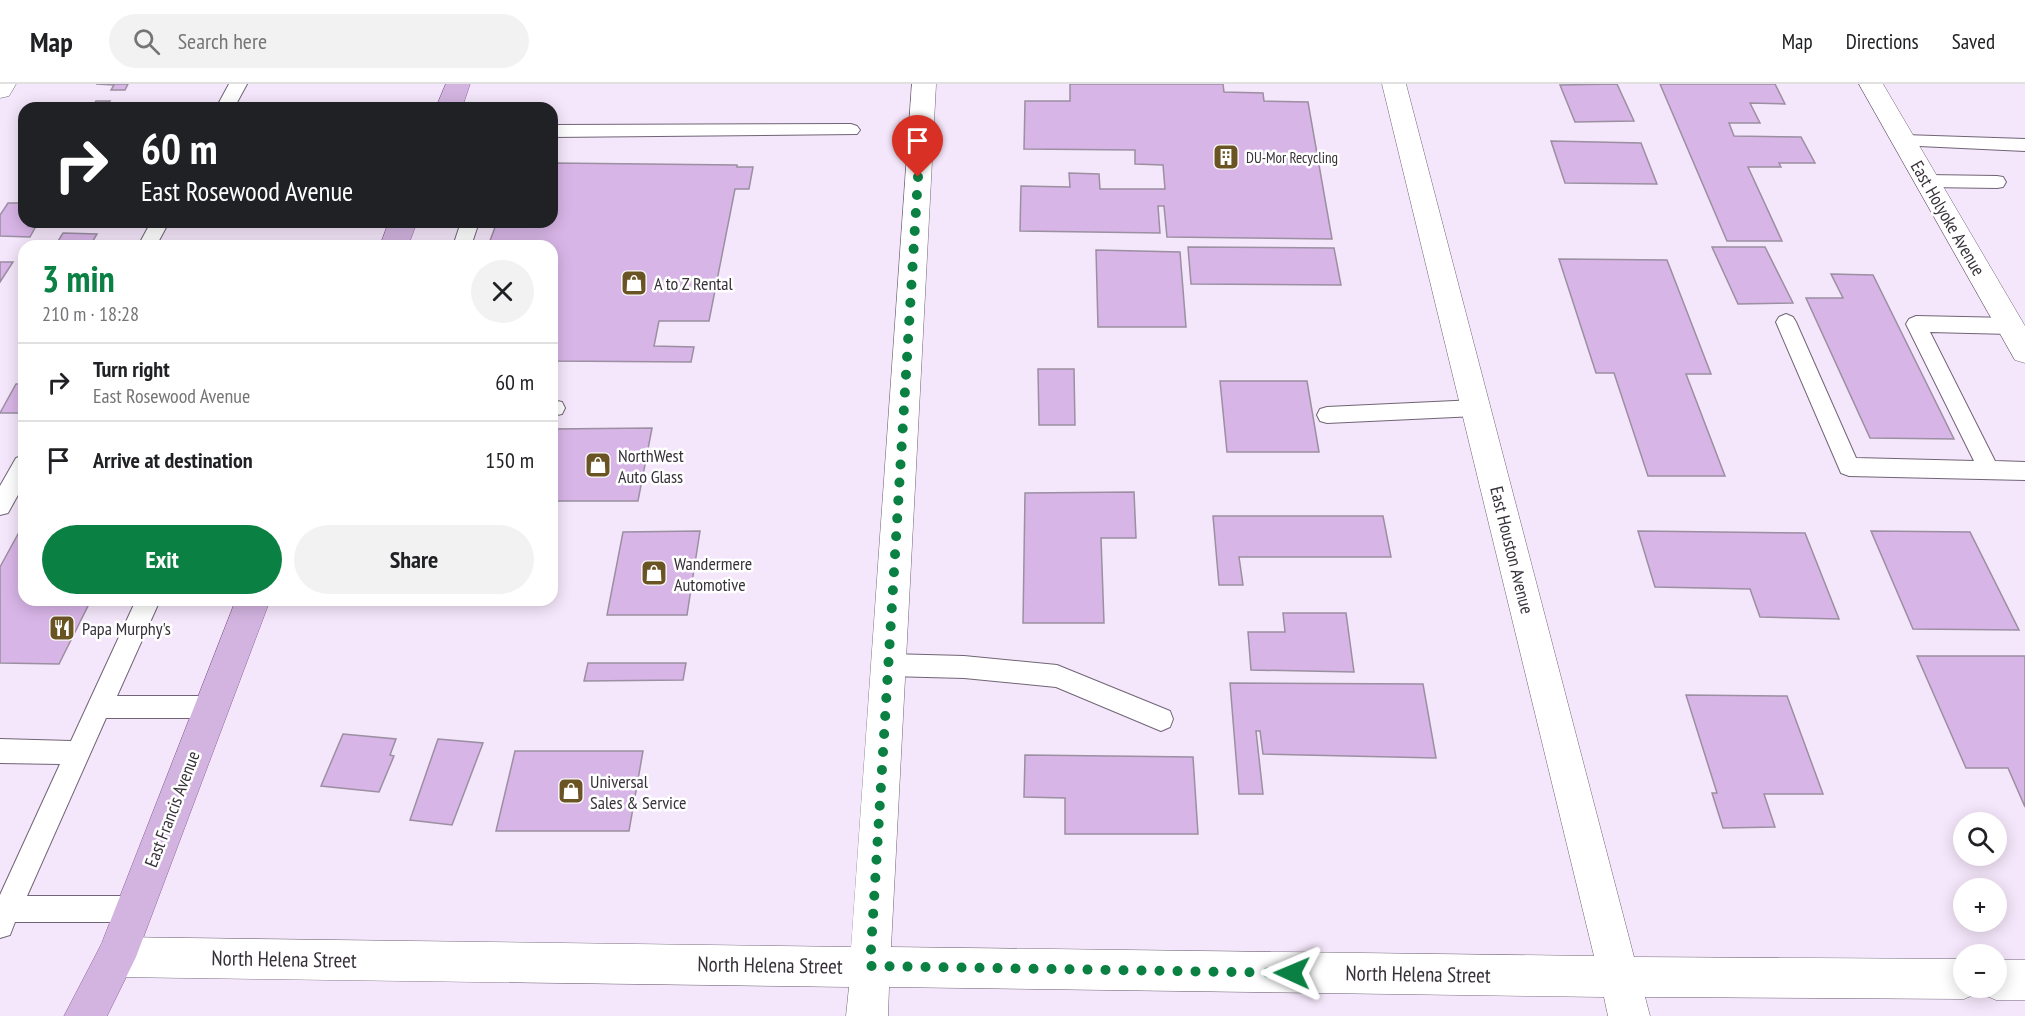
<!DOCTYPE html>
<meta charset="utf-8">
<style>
:root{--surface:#fff;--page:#f2f2f2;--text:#202124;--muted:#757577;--line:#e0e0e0;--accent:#0b8043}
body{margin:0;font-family:"PT Sans Narrow",sans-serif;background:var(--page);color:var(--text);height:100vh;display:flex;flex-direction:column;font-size:22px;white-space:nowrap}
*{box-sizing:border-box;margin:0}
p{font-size:20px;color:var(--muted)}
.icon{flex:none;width:33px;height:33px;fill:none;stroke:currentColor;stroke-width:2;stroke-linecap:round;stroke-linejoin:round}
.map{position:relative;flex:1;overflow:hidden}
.sheet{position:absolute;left:18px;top:156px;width:540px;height:366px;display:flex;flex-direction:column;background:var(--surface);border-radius:18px;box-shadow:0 3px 15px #0003}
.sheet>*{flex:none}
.banner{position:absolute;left:18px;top:18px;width:540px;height:126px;border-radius:18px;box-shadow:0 3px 15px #0003;background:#202124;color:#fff;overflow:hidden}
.controls{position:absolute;left:1953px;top:728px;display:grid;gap:12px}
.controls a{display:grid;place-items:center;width:54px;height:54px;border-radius:50%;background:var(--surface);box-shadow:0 3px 15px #0003;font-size:30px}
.pin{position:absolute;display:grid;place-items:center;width:51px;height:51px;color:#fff;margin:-62px -26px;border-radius:50% 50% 50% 0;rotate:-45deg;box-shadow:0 0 6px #0007}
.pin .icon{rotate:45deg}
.me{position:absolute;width:66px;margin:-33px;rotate:271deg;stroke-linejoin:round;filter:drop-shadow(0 0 4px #0008)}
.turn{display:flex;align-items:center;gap:21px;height:126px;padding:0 24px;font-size:27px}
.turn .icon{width:78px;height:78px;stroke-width:2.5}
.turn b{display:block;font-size:42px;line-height:51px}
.round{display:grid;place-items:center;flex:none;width:63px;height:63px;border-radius:32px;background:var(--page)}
.overview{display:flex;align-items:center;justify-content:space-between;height:102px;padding:0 24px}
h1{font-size:36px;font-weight:800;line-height:45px;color:var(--accent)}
.cta{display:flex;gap:12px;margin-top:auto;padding:12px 24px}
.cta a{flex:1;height:69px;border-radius:36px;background:var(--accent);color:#fff;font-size:24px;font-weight:800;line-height:69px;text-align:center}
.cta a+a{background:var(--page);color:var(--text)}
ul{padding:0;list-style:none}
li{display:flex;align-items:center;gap:18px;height:78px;padding:0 24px;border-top:2px solid var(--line)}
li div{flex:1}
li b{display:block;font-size:22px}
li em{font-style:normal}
header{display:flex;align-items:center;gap:36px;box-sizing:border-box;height:84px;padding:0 30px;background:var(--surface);border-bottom:2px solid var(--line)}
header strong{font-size:28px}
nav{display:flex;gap:33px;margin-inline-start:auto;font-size:21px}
.search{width:420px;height:54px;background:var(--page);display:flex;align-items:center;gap:15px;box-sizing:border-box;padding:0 21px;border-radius:33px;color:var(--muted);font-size:22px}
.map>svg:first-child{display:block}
.building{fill:#d8b5e7;stroke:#9b8fa1;stroke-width:1.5}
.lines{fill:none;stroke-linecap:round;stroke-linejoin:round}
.service-casing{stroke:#706475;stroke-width:2}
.minor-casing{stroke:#706475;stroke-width:1}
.primary-casing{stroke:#8a6698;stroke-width:1}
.service{fill:#fff;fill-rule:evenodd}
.minor{fill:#fff;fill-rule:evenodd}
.primary{fill:#d3b4e0;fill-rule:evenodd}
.route{stroke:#0b8043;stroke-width:10;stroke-dasharray:0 18}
.labels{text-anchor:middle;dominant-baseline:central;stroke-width:5;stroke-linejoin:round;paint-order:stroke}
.far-poi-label{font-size:15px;fill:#373139;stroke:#fff;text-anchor:start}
.street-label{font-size:18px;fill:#373139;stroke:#fff}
.poi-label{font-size:18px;fill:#373139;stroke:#fff;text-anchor:start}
.near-street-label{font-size:21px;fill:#373139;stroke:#fff}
</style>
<header>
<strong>Map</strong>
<div class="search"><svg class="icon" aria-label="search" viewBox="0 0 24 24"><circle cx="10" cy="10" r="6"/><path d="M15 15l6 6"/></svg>Search here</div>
<nav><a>Map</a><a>Directions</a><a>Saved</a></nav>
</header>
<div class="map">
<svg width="2025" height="932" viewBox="0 0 2025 932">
<rect width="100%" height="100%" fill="#f5e7fb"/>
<g class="building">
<polygon points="96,0 128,0 125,6 111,6 114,1"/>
<polygon points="1070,0 1223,0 1224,8 1263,9 1264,17 1308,18 1332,155 1167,153 1164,122 1158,122 1160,149 1020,147 1021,102 1070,103 1069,89 1099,90 1100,105 1165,105 1163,81 1135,80 1135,66 1024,65 1025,17 1070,17"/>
<polygon points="1617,0 1634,37 1575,38 1560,1"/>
<polygon points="1660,0 1775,0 1785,20 1750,19 1760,39 1729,39 1734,52 1801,53 1815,79 1779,79 1781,83 1748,83 1782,157 1727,157"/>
<polygon points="96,17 110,17 105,24 69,24 70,21 93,22"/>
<polygon points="160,19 196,19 193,24 157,24"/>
<polygon points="1551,57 1641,59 1657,100 1565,99"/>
<polygon points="552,79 737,81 737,83 753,83 749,105 735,105 709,237 659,237 654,262 694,263 691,278 552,277 552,162 488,162 497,138 552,138"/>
<polygon points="8,119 24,119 24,138 31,138 28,142 36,142 30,153 0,152 0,131"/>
<polygon points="63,149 97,150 90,162 55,162"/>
<polygon points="1188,163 1334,164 1341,201 1191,200"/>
<polygon points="1712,163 1765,163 1793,219 1738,220"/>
<polygon points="1096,166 1180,168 1186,243 1098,243"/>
<polygon points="1559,175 1667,176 1711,290 1686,290 1725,392 1648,392 1614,289 1596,289"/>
<polygon points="0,178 13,178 0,198"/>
<polygon points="1831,190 1873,191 1954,355 1870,354 1806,214 1843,214"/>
<polygon points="1038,285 1074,285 1075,341 1039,341"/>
<polygon points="1220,297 1307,297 1319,368 1227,368"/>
<polygon points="16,300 24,300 24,329 0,329"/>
<polygon points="652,344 638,417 552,417 552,345"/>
<polygon points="1134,408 1136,454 1101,454 1104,539 1023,539 1025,409"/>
<polygon points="1213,432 1383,432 1391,473 1239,473 1243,501 1219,501"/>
<polygon points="24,439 24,516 91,516 59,580 0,579 0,483"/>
<polygon points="700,447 687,531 607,531 623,448"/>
<polygon points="1638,447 1805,449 1839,535 1760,533 1750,505 1655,503"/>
<polygon points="1871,447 1970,448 2019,546 1913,545"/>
<polygon points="1283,529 1346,529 1354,588 1251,586 1248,548 1285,548"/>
<polygon points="1917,572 2025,572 2025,723 2008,684 1966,684"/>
<polygon points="588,579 686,579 683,596 584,597"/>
<polygon points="1230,599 1423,600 1436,674 1263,670 1260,647 1256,647 1263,710 1239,710"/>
<polygon points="1686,611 1787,612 1823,710 1764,710 1775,743 1723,744 1712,709 1717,709"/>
<polygon points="343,650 396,655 390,671 394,672 379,708 321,702"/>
<polygon points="438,655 483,659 452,741 410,736"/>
<polygon points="515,667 643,667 629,747 496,747"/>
<polygon points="1025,671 1193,673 1198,750 1065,750 1065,714 1024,713"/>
</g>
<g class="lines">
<g class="service-casing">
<g id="service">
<polygon points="229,0 247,0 234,24 216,24"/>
<polygon points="851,40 857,42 860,46 857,50 552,53 552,41"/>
<polygon points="1904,51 2025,55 2025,67 1898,61 1895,57 1898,53"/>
<polygon points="1927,91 1997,92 2003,93 2006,98 2003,103 1997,104 1927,103 1921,101 1918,97 1921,93"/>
<polygon points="151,138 169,138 156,162 138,162"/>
<polygon points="461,138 479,138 471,162 453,162"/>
<polygon points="1786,230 1793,233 1796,238 1856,374 1974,377 1906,240 1909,235 1916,232 2010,234 2017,237 2020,242 2017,247 2010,250 1930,248 1995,377 2025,378 2025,396 1849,392 1841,389 1776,238 1779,233"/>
<polygon points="552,316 562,318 565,324 562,330 552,332"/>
<polygon points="1476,316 1483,318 1486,324 1483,330 1476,332 1327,339 1320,337 1317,331 1320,325 1327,323"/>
<polygon points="24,371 24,400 8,429 0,431 0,402 16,374"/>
<polygon points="136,516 160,516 117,612 211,612 220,615 223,623 220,631 211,634 106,634 27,812 134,812 143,816 147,825 143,834 134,838 15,838 10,851 0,854 0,811 60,680 0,679 0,655 71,657"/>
<polygon points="889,570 964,572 1057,581 1170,627 1173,635 1170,643 1161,647 1056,603 964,594 889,592 881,589 877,581 881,573"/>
</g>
</g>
<g class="minor-casing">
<g id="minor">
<polygon points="0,0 16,0 9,12 0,14"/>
<polygon points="912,0 936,0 891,863 1594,872 1382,0 1406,0 1634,873 1964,875 1964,903 1996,903 1996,876 2025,876 2025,916 1996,916 1982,910 1980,906 1978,909 1964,915 1645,913 1650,932 1608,932 1604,913 889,903 888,932 846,932 849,903 116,893 102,887 96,873 102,859 116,853 851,863"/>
<polygon points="1859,0 1883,0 2025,242 2025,279 2015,276"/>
</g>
</g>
<g class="primary-casing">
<g id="primary">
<polygon points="446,0 470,0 462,24 436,24"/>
<polygon points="389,138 417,138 408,162 380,162"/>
<polygon points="236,516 270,516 136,873 107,932 64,932 101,861"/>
</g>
</g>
<use href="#service" class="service"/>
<use href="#minor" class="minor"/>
<use href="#primary" class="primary"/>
</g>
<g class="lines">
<polyline class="route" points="918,93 870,882 1292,889"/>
</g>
<defs>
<g id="building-square" transform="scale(1.35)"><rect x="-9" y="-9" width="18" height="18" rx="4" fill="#6b5424" stroke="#fff"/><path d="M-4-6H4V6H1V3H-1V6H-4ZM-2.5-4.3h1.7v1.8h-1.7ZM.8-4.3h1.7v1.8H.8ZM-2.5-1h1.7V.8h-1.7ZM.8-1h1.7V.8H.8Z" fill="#fff"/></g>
<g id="shop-square" transform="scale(1.35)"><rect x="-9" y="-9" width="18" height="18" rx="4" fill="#6b5424" stroke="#fff"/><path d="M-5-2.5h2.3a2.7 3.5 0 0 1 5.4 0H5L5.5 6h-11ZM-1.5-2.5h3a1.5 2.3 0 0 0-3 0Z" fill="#fff"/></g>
<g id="restaurant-square" transform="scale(1.35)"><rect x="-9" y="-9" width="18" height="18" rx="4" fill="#6b5424" stroke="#fff"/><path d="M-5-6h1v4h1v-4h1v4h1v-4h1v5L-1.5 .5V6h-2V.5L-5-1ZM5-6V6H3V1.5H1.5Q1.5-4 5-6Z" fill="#fff"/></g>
</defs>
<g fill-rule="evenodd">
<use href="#building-square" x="1226" y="73"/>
<use href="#shop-square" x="634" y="199"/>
<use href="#shop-square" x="598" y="381"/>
<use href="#shop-square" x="654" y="489"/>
<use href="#restaurant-square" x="62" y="544"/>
<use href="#shop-square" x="571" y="707"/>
</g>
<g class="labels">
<g class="far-poi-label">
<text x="1246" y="73">DU-Mor Recycling</text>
</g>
<g class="street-label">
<text transform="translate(1948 134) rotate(60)">East Holyoke Avenue</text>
<text transform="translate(1512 466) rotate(76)">East Houston Avenue</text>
<text transform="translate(172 725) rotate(-69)">East Francis Avenue</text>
</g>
<g class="poi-label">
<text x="654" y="199">A to Z Rental</text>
<text x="618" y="371">NorthWest<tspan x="618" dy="21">Auto Glass</tspan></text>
<text x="674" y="479">Wandermere<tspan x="674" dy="21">Automotive</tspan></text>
<text x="82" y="544">Papa Murphy's</text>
<text x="590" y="697">Universal<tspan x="590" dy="21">Sales &amp; Service</tspan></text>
</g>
<g class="near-street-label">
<text transform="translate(284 875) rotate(1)">North Helena Street</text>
<text transform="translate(770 881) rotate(1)">North Helena Street</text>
<text transform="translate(1418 890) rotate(1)">North Helena Street</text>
</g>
</g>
</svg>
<div class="controls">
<a><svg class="icon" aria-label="search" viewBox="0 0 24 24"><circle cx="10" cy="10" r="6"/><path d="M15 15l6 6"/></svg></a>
<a>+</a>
<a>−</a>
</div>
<div class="pin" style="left:918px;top:93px;background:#d93025"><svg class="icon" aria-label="arrive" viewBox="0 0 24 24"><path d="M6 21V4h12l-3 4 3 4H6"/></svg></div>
<svg class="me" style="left:1292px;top:889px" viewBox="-20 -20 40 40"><path d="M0-17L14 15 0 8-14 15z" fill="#0b8043" stroke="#fff" stroke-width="4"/></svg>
<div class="banner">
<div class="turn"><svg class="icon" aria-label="right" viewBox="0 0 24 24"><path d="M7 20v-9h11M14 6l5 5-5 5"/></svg><div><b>60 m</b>East Rosewood Avenue</div></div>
</div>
<section class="sheet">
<div class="overview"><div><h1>3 min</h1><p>210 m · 18:28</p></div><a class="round"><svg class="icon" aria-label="close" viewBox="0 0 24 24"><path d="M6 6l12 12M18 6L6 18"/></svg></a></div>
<ul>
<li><svg class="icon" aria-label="right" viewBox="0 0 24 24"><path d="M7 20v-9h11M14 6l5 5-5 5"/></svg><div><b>Turn right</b><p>East Rosewood Avenue</p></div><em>60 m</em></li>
<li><svg class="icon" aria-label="arrive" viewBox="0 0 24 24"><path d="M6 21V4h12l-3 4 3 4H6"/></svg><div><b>Arrive at destination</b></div><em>150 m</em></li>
</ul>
<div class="cta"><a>Exit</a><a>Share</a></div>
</section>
</div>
